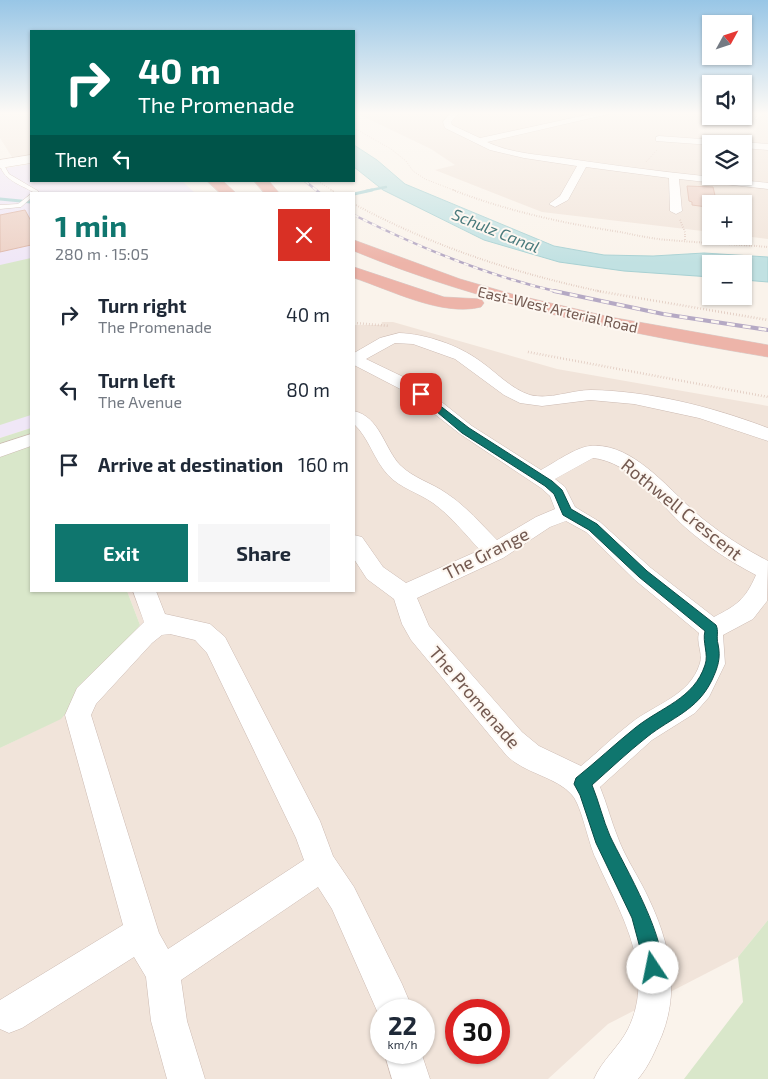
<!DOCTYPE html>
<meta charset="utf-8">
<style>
:root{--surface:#fff;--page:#f6f6f7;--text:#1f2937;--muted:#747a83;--accent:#0f766e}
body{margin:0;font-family:"Exo 2",sans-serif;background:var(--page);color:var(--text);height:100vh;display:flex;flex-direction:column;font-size:19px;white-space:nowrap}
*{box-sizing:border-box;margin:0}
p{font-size:16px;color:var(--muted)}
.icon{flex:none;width:28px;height:28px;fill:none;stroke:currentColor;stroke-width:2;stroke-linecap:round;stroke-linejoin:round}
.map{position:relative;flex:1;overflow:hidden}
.panel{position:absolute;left:30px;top:192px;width:325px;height:400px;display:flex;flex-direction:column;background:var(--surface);border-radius:0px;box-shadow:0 1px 4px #0004}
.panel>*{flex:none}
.guide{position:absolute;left:30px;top:30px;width:325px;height:152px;border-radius:0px;box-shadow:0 1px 4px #0004;background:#00695c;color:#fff;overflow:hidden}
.needle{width:32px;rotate:50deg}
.tools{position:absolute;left:702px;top:15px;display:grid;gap:10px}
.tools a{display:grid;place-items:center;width:50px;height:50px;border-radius:0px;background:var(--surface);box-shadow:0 1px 4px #0004;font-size:25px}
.speed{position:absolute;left:370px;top:999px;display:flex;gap:10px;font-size:25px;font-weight:700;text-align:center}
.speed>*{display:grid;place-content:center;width:65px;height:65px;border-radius:50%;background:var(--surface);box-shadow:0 1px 4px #0004;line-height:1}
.speed small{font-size:12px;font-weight:400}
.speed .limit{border:8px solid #d22;background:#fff;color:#111}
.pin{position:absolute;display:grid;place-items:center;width:42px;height:42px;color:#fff;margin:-21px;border-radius:10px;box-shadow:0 2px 8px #0006}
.me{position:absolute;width:55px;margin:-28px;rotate:349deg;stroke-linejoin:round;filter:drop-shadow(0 0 4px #0008)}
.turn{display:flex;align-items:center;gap:18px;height:105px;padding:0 25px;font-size:22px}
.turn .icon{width:65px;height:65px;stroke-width:2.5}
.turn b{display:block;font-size:35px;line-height:42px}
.then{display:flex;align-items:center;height:48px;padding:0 25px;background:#0003;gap:10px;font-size:19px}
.round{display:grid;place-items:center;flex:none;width:52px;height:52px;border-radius:0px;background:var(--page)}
.headline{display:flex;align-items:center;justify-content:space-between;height:85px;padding:0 25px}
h1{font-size:30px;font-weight:700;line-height:38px;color:var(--accent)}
.primary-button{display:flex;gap:10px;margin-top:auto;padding:10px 25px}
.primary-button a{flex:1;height:58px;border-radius:0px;background:var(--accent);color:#fff;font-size:20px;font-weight:700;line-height:58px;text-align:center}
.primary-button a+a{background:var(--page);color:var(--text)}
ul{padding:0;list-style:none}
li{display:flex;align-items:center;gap:15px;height:75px;padding:0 25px}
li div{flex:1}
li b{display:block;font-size:19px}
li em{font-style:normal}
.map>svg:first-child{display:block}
.residential{fill:#f1e4da;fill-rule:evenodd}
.education{fill:#f0e7f7}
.green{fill:#d9e7ca}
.water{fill:#c1e1e2;stroke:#a8d1d3}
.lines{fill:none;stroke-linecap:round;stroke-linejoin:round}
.stream-far1{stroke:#a8d1d3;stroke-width:2.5}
.stream{stroke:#a8d1d3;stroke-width:3}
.building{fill:#edd1c6;stroke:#deb7a8}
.lane-casing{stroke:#ccbab2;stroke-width:1}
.street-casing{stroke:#ccbab2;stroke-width:1}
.secondary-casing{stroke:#d0bcb2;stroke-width:1}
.highway-casing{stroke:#d8d1ce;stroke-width:1}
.path-far2{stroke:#d2b4a8;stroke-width:1;stroke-dasharray:0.5 2;stroke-linecap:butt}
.path-far1{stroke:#d2b4a8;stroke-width:2;stroke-dasharray:0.5 2;stroke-linecap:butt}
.path{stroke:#d2b4a8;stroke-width:2.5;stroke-dasharray:0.5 2.5;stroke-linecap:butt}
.lane{fill:#fff;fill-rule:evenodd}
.street{fill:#fff;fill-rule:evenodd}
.secondary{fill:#fff;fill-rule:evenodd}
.highway{fill:#edb4a9;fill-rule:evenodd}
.rail-far1-casing{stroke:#b5a9c4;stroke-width:2.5}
.rail-casing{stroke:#b5a9c4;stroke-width:4}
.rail-far1{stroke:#fdf7f1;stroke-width:2;stroke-dasharray:5;stroke-linecap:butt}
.rail{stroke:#fdf7f1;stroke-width:2.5;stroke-dasharray:8;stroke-linecap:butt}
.route{fill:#0f766e;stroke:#0a4d48}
.labels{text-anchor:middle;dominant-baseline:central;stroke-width:4;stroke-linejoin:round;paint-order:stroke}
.far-street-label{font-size:15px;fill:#735950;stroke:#fdf7f1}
.far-water-label{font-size:16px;font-style:italic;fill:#497a7c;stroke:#fdf7f1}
.street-label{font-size:18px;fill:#735950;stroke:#fdf7f1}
</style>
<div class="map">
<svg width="768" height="1079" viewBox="0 0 768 1079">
<rect width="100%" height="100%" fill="#faf3eb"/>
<g class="residential">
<polygon points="0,112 31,112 31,155 12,157 0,138"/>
<path d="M354 112H711V116H744V112H768V239L744 236V204H711V232L542 212 435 170 455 165 431 149ZM711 144H744V176H711Z"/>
<path d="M382 322H393L557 369 768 406V920L738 957 608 1024 548 1079H0V748L61 718 140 625 127 591H354V325H381ZM381 1010H424V1052H381ZM456 1010H499V1052H456Z"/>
</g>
<polygon class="education" points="31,164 31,181 182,181 196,194 31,194 31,428 0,438 0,169"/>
<g class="green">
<polygon points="31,258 31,415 0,425 0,265"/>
<polygon points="31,428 31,591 127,591 140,625 61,719 0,748 0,438"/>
<polygon points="768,920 768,1079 684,1079 743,1002 738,957"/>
</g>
<polygon class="water" points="354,145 377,160 405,184 554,246 604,255 653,256 704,253 768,257 768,282 744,280 744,264 711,264 711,277 624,271 559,262 484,240 383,190 354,167"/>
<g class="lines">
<polyline class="stream-far1" points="366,191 386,187"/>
<g class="stream">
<polyline points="354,194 372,190"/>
<polyline points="0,199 31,202"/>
</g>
</g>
<g class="building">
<polygon points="687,186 713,187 717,204 707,204 707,207 692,205 692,202 689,201"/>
<polygon points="25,210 31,221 31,245 0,252 0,215"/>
</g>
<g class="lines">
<g class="lane-casing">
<g id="lane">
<polygon points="760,112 764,112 757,119 755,119"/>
<path d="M0 163H3L9 174 38 191V193L32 194 33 192C21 185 1 179 0 163Z"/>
<polygon points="31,194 31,198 21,207 0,209 0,205 18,204"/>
</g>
</g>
<g class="street-casing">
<g id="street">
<path d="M451 112H460L451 122 452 125 480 138 600 112H617L487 142C512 154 543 155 570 159 636 169 702 176 768 183V189L679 179 682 211 676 214 670 211 669 178 586 167 568 200 555 207 549 204 560 196 577 166 524 158 490 150 445 128 443 122Z"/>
<polygon points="659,136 729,141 733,144 711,145 656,141 656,137"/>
<polygon points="744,142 768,144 768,150 744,148 744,144 740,144"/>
<path d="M399 333C426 334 458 345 480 361 496 372 511 389 530 395 550 400 571 390 591 390 650 391 713 407 768 428V441L699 418 634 404 590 400 542 406 520 403 504 395 455 359 413 344 395 343 366 359 420 385 472 426 541 470C554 463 576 447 590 446 634 441 673 495 703 519 723 535 745 549 768 561L767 601 753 619 723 635 725 664 709 697 695 713 652 740 600 787C607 804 611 821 618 838 624 854 634 870 642 885 667 933 682 984 662 1035 655 1051 649 1066 638 1079H594C602 1060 619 1047 628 1029 657 970 619 911 596 859 588 843 582 806 572 795 557 777 526 774 507 756L411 640 402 624 394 599 367 579 354 559V535L362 537 383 567 406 583 480 550C465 534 451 516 433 503 419 493 400 488 388 475 374 460 369 438 354 424V411C380 417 384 448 400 465 413 478 432 483 446 493 466 506 481 524 497 540L536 517 555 509 550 496 541 488 460 434 408 393 354 365V353L380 338ZM593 458C632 462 659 504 686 528 708 547 731 562 756 575 745 600 737 605 714 617L651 568 600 522 575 507 565 487 555 479ZM566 521 586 532 635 580 699 633C696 643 703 653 700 663 690 696 655 704 631 723 614 736 598 752 581 766L539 746 522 732 429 626 417 598 503 558 550 527Z"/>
<polygon points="31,434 31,446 0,457 0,444"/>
<path d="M133 591H156L165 614 210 624 225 637 320 821 333 856 354 887 402 984 413 1010H381V1020L332 909 318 887 181 980 187 1021 205 1079H167L151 1021 146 977 134 957 22 1028 9 1033 0 1029V1000L123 925 65 715 77 688 144 622ZM170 634 195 640 207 653 296 838 304 860 168 949 159 933 91 715 96 704 152 643 162 635Z"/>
<polygon points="384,1052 421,1052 430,1079 392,1079"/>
</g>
</g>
<g class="secondary-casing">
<polygon id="secondary" points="31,155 31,163 0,168 0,160"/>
</g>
<g class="highway-casing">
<g id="highway">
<polygon points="207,181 223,181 237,194 221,194"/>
<polygon points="254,181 269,181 280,194 265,194"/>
<path d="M354 240 460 279 512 294 610 317 768 345V357C626 333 487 306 354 251Z"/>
<path d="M354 267 444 297 481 299 484 303 481 307C442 317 391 290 354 278Z"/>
</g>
</g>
<g class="path-far2">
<polyline points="354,128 391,149 406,161 413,171 425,179 456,191"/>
<polyline points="646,162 657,150"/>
<polyline points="318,181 333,191"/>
</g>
<g class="path-far1">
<polyline points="331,190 337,194"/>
<path d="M453 190C507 211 562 223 620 232 636 235 652 239 669 240 702 243 735 244 768 247"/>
<path d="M354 204C434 247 514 273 603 292"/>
<polyline points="680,220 685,232 685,241"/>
</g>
<g class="path">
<polyline points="597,291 768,320"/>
<polyline points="354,323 389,326"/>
<polyline points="528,352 768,397"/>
</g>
<use href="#lane" class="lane"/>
<use href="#street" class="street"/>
<use href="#secondary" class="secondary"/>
<use href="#highway" class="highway"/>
<g class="rail-far1-casing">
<g id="rail-far1">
<polyline points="305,181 321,194"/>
<path d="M354 215C420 248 487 276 559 292"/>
</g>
</g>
<g class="rail-casing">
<polyline id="rail" points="554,291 663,314 768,330"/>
</g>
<use href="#rail-far1" class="rail-far1"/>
<use href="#rail" class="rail"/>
</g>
<linearGradient id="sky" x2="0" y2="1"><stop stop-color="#98c6e6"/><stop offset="0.43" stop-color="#fdfaf6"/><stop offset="1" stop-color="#fdfaf6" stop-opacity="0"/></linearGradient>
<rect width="768" height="263" fill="url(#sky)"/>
<path class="route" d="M421 391 469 428 552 481 562 490 571 509 597 524 647 571 716 625C719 631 716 637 718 644 721 658 718 667 712 680 697 711 672 717 647 737 628 752 610 769 592 785 599 802 603 820 610 836 623 864 672 946 660 974L653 977 647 974 632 918 596 843 580 795 574 784 576 778C596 762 615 744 635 728 661 707 694 699 705 665 709 654 702 642 705 631L639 577 589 530 563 515 554 494 545 486 462 433 418 396 417 394Z"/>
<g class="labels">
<g class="far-street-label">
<text transform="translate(558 309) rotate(13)">East-West Arterial Road</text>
</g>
<g class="far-water-label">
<text transform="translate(496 230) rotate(22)">Schulz Canal</text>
</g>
<g class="street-label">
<text transform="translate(682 509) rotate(39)">Rothwell Crescent</text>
<text transform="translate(486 553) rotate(-27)">The Grange</text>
<text transform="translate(475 697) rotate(49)">The Promenade</text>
</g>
</g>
</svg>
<div class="tools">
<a><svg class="needle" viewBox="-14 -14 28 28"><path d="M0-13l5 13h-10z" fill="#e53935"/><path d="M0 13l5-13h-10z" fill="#747a83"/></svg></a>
<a><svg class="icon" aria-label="sound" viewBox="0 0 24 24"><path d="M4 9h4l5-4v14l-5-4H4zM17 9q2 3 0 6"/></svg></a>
<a><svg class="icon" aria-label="layers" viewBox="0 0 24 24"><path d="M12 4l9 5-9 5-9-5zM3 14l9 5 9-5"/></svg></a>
<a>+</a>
<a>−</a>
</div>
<div class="speed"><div>22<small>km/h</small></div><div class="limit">30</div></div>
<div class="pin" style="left:421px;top:394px;background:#d93025"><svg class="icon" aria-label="arrive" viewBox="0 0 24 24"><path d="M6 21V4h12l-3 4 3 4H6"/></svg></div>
<svg class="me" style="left:653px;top:968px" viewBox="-20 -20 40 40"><circle r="19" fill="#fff"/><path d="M0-13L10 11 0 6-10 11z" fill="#0f766e"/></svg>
<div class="guide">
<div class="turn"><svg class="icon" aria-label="right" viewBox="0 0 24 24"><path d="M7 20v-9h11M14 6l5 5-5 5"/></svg><div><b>40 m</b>The Promenade</div></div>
<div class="then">Then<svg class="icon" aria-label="left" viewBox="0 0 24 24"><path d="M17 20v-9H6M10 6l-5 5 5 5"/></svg></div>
</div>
<section class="panel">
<div class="headline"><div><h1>1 min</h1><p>280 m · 15:05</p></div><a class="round" style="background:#d93025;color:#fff"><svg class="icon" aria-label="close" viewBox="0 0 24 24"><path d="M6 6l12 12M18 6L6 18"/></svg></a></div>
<ul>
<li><svg class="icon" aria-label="right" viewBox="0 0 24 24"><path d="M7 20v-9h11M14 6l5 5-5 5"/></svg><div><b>Turn right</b><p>The Promenade</p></div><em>40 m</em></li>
<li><svg class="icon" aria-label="left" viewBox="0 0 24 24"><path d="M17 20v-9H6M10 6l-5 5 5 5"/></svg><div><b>Turn left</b><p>The Avenue</p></div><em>80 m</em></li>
<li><svg class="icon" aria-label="arrive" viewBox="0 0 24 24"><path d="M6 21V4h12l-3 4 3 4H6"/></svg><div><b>Arrive at destination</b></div><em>160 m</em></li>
</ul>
<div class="primary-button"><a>Exit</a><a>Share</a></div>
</section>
</div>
